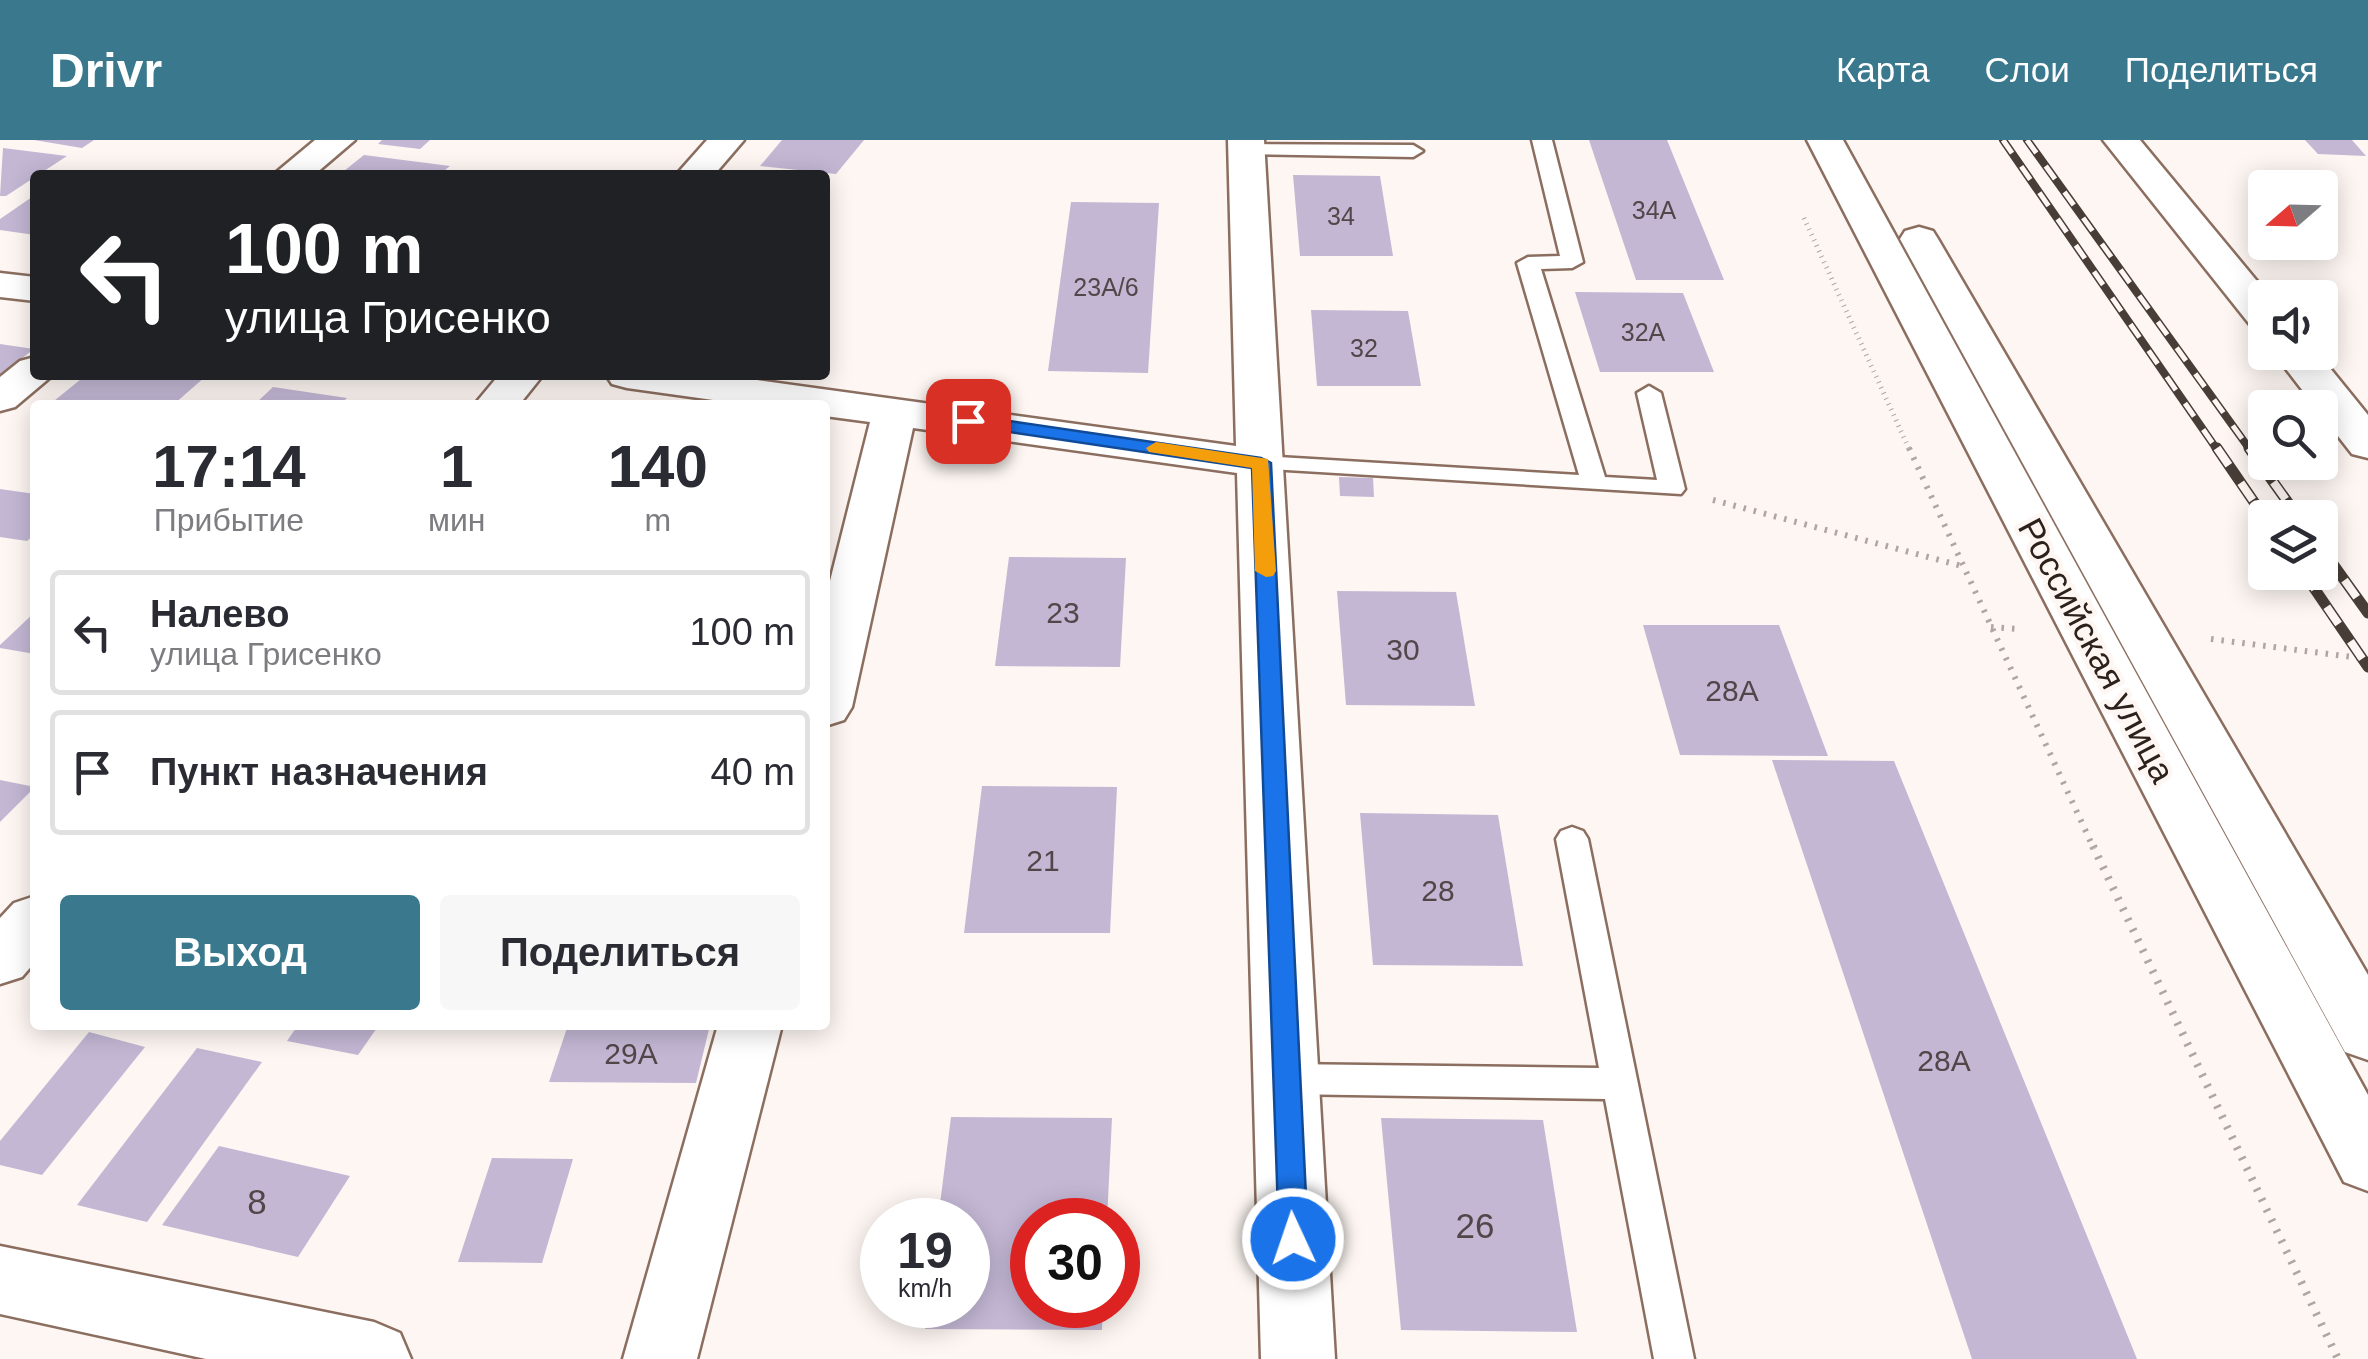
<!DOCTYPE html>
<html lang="ru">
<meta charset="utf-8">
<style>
:root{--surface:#fff;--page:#f7f7f7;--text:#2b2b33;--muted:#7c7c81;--line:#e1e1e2;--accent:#3a798d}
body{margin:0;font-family:Helvetica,sans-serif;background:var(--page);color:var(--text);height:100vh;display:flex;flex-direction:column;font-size:38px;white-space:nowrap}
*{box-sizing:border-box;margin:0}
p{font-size:32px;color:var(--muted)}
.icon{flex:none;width:55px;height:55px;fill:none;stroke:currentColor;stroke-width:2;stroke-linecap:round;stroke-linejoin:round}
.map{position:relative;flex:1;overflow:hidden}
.panel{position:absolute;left:30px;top:260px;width:800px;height:630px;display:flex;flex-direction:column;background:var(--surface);border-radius:10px;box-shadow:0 5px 25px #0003}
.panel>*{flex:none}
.banner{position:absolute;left:30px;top:30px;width:800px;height:210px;border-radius:10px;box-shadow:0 5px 25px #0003;background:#202124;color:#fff;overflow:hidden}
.needle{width:65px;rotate:250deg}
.controls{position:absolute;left:2248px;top:30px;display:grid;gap:20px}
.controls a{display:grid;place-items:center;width:90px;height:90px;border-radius:10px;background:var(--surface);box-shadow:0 5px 25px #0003;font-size:50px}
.speed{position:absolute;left:860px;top:1058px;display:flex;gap:20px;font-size:50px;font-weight:700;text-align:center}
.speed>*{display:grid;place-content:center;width:130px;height:130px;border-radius:50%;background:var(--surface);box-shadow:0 5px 25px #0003;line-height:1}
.speed small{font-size:25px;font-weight:400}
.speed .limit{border:15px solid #d22;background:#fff;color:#111}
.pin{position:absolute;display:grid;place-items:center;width:85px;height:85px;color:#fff;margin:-42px;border-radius:20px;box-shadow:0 5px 15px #0006}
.me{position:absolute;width:110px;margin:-55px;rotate:357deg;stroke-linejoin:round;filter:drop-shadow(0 0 8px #0008)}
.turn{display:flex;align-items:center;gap:35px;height:210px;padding:0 30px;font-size:45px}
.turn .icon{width:130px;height:130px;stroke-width:2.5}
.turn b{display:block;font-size:70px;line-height:85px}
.eta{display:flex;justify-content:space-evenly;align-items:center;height:170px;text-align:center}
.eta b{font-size:60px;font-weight:700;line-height:70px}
.cta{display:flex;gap:20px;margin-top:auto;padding:20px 30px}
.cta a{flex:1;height:115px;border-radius:10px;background:var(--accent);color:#fff;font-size:40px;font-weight:700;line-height:115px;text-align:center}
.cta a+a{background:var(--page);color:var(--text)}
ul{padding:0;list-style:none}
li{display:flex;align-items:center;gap:30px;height:125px;margin:0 20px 15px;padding:0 10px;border:5px solid var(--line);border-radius:10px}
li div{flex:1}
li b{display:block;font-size:38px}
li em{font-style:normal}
header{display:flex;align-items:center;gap:60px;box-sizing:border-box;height:140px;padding:0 50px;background:var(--accent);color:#fff}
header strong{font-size:48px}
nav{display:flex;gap:55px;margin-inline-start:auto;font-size:35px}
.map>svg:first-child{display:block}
.building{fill:#c3b7d4}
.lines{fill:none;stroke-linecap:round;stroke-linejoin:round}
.service-casing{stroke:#8b6e5f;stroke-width:5}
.minor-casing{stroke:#8b6e5f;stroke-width:5}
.primary-casing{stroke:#8b6e5f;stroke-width:5}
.path-far2{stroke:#afa6a1;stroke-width:5;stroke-dasharray:1 5;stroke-linecap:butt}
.path-far1{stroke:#afa6a1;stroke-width:6;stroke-dasharray:2.5 8;stroke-linecap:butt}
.path{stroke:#afa6a1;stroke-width:8;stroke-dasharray:2.5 9;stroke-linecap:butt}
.service{fill:#fff;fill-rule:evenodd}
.minor{fill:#fff;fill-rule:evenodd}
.primary{fill:#fff;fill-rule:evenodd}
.rail-far1-casing{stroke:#483d37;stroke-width:8}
.rail-casing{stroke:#483d37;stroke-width:11}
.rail-far1{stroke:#fdf6f2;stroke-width:5;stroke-dasharray:16;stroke-linecap:butt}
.rail{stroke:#fdf6f2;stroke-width:8;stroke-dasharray:21;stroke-linecap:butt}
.route{fill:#1a73e8;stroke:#114b97;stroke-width:2.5}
.slow{fill:#f59e0b}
.labels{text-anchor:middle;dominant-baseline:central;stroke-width:9;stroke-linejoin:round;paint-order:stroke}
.far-number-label{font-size:25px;fill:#524649}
.number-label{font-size:30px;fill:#524649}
.street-label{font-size:35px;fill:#2d211b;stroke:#fdf6f2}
.near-number-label{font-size:35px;fill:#524649}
</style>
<header>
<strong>Drivr</strong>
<nav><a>Карта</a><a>Слои</a><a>Поделиться</a></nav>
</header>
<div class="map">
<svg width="2368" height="1219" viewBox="0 0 2368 1219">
<rect width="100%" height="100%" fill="#fdf6f2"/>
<g class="building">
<polygon points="34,0 94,0 82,8"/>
<polygon points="382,0 430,0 420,9 378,4"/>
<polygon points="782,0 864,0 836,34 760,26"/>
<polygon points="1589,0 1667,0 1724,140 1636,140"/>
<polygon points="2305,0 2352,0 2366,16 2318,14"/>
<polygon points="3,8 67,16 6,56 0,56"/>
<polygon points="364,15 450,26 439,35 339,35"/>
<polygon points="1293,35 1380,36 1393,116 1300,116"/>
<polygon points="35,55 35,95 0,90 0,79"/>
<polygon points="1071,62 1159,63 1148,233 1048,231"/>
<polygon points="1575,152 1683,153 1714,232 1600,232"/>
<polygon points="1311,170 1408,171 1421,246 1317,246"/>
<polygon points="0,204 34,209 0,235"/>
<polygon points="86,235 198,235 206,236 173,265 49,265"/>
<polygon points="273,247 347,258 339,265 254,265"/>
<polygon points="1339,337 1373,338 1374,357 1340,356"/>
<polygon points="0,349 35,354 35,394 27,401 0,397"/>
<polygon points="1009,417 1126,418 1120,527 995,526"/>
<polygon points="1337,451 1456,452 1475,566 1346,565"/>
<polygon points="35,472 35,514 0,508 0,505"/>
<polygon points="1643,485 1779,485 1828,616 1680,615"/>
<polygon points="1772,620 1894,621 2137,1219 1972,1219"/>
<polygon points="0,640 35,647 0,682"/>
<polygon points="982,646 1117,647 1110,793 964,793"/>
<polygon points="1360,673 1498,675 1523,826 1373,825"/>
<polygon points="298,885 379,885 358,915 287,901"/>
<polygon points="568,885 710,885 696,943 549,942"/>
<polygon points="89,892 145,907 42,1035 0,1025 0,1001"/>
<polygon points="197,908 262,922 147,1082 77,1065"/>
<polygon points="951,977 1112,978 1107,1080 1032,1080 1032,1165 1103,1165 1102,1190 925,1189 928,1165 968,1165 968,1080 938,1080"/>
<polygon points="1381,978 1543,980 1577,1192 1401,1190"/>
<polygon points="219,1006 350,1036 298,1117 162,1085"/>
<polygon points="492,1018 573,1019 542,1123 458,1122"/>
</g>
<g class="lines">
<g class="service-casing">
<g id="service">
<polygon points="1532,0 1552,0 1583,122 1572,128 1541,129 1605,337 1657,340 1637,253 1649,246 1661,253 1685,349 1681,354 1252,328 1249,323 1252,318 1261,316 1579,335 1517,123 1528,117 1560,116"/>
<polygon points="1246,4 1413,5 1423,11 1413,17 1239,14 1236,10"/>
<polygon points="1572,687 1583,691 1588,699 1694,1219 1654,1219 1605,959 1286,954 1273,950 1268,939 1273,928 1286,924 1599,928 1556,699 1561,691"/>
</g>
</g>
<g class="minor-casing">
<g id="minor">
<polygon points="315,0 355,0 314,35 273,35"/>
<polygon points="707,0 744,0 714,35 676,35"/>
<polygon points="1228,0 1264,0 1335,1219 1261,1219 1237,333 913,288 852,567 844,580 825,586 825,461 870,282 825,276 825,265 749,265 627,248 612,244 606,235 721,235 1236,306"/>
<polygon points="2103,0 2140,0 2271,158 2265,158 2265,189 2251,186"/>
<polygon points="0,133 35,137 35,161 0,157"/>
<polygon points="2273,212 2317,212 2368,275 2368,318 2352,314 2320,273 2320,268 2316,268"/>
<polygon points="35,217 35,235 53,235 15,267 0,271 0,237 20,221"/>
<polygon points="499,235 543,235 519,265 474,265"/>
<polygon points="35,756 35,822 22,837 0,844 0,778 14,763"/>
<polygon points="718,885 782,885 697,1219 623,1219"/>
<polygon points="0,1106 374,1182 400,1193 411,1219 206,1219 0,1174"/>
</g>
</g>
<g class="primary-casing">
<g id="primary">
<polygon points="1807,0 1843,0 2368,955 2368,1051 2344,1042"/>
<polygon points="1919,87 1933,91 1938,99 2368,835 2368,920 2345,912 1900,99 1905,91"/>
</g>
</g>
<polyline class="path-far2" points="1804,78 1910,311"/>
<g class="path-far1">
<polyline points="1909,308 2094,709"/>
<polyline points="1713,360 1962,426"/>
<polyline points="1991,487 2019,489"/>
<polyline points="2211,499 2368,519"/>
</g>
<polyline class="path" points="2093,706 2338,1219"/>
<use href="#service" class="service"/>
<use href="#minor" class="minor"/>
<use href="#primary" class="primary"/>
<g class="rail-far1-casing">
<g id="rail-far1">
<polyline points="2003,0 2218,311"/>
<polyline points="2027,0 2251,311"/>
</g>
</g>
<g class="rail-casing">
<g id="rail">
<polyline points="2217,308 2265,378"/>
<polyline points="2249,308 2299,378"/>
<polyline points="2320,406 2368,473"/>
<polyline points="2303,432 2368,527"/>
</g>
</g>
<use href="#rail-far1" class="rail-far1"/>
<use href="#rail" class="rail"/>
</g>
<polygon class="route" points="968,275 1261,318 1271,323 1308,1099 1304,1109 1293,1113 1283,1109 1279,1099 1252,328 962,285 959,281"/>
<polygon class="slow" points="1156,302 1268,319 1276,431 1273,436 1266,437 1255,431 1252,328 1149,312 1146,308"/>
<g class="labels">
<g class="far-number-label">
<text x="1654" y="70">34А</text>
<text x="1341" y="76">34</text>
<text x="1106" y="147">23А/6</text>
<text x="1643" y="192">32А</text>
<text x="1364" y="208">32</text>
</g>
<g class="number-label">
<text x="1063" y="472">23</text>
<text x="1403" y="509">30</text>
<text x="1732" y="550">28А</text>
<text x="1043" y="720">21</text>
<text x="1438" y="750">28</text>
<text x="631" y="913">29А</text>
<text x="1944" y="920">28А</text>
</g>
<g class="street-label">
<text transform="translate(2097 510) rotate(62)">Российская улица</text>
</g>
<g class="near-number-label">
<text x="257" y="1061">8</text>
<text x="1475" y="1085">26</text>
</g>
</g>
</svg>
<div class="controls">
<a><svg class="needle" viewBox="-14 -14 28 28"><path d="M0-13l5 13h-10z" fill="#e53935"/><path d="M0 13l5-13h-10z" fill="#7c7c81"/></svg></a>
<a><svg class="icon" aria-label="sound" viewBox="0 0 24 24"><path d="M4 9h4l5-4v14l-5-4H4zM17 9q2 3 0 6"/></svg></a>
<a><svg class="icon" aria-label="search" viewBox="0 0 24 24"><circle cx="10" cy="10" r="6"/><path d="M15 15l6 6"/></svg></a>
<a><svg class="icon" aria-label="layers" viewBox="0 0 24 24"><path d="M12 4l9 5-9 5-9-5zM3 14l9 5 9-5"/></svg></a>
</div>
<div class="speed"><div>19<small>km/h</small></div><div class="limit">30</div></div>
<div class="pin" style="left:968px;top:281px;background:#d93025"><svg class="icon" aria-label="arrive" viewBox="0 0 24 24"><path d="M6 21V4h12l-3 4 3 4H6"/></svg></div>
<svg class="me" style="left:1293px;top:1099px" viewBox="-20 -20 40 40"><circle r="17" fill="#1a73e8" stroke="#fff" stroke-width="3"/><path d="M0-11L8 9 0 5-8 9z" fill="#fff"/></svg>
<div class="banner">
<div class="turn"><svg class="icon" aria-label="left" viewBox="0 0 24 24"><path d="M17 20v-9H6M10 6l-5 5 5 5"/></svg><div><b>100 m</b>улица Грисенко</div></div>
</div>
<section class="panel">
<div class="eta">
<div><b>17:14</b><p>Прибытие</p></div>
<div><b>1</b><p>мин</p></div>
<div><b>140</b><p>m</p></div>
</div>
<ul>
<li><svg class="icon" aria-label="left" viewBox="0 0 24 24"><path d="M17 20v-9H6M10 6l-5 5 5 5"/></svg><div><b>Налево</b><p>улица Грисенко</p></div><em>100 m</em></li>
<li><svg class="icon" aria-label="arrive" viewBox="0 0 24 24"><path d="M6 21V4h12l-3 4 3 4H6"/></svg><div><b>Пункт назначения</b></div><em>40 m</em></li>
</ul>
<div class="cta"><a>Выход</a><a>Поделиться</a></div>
</section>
</div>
